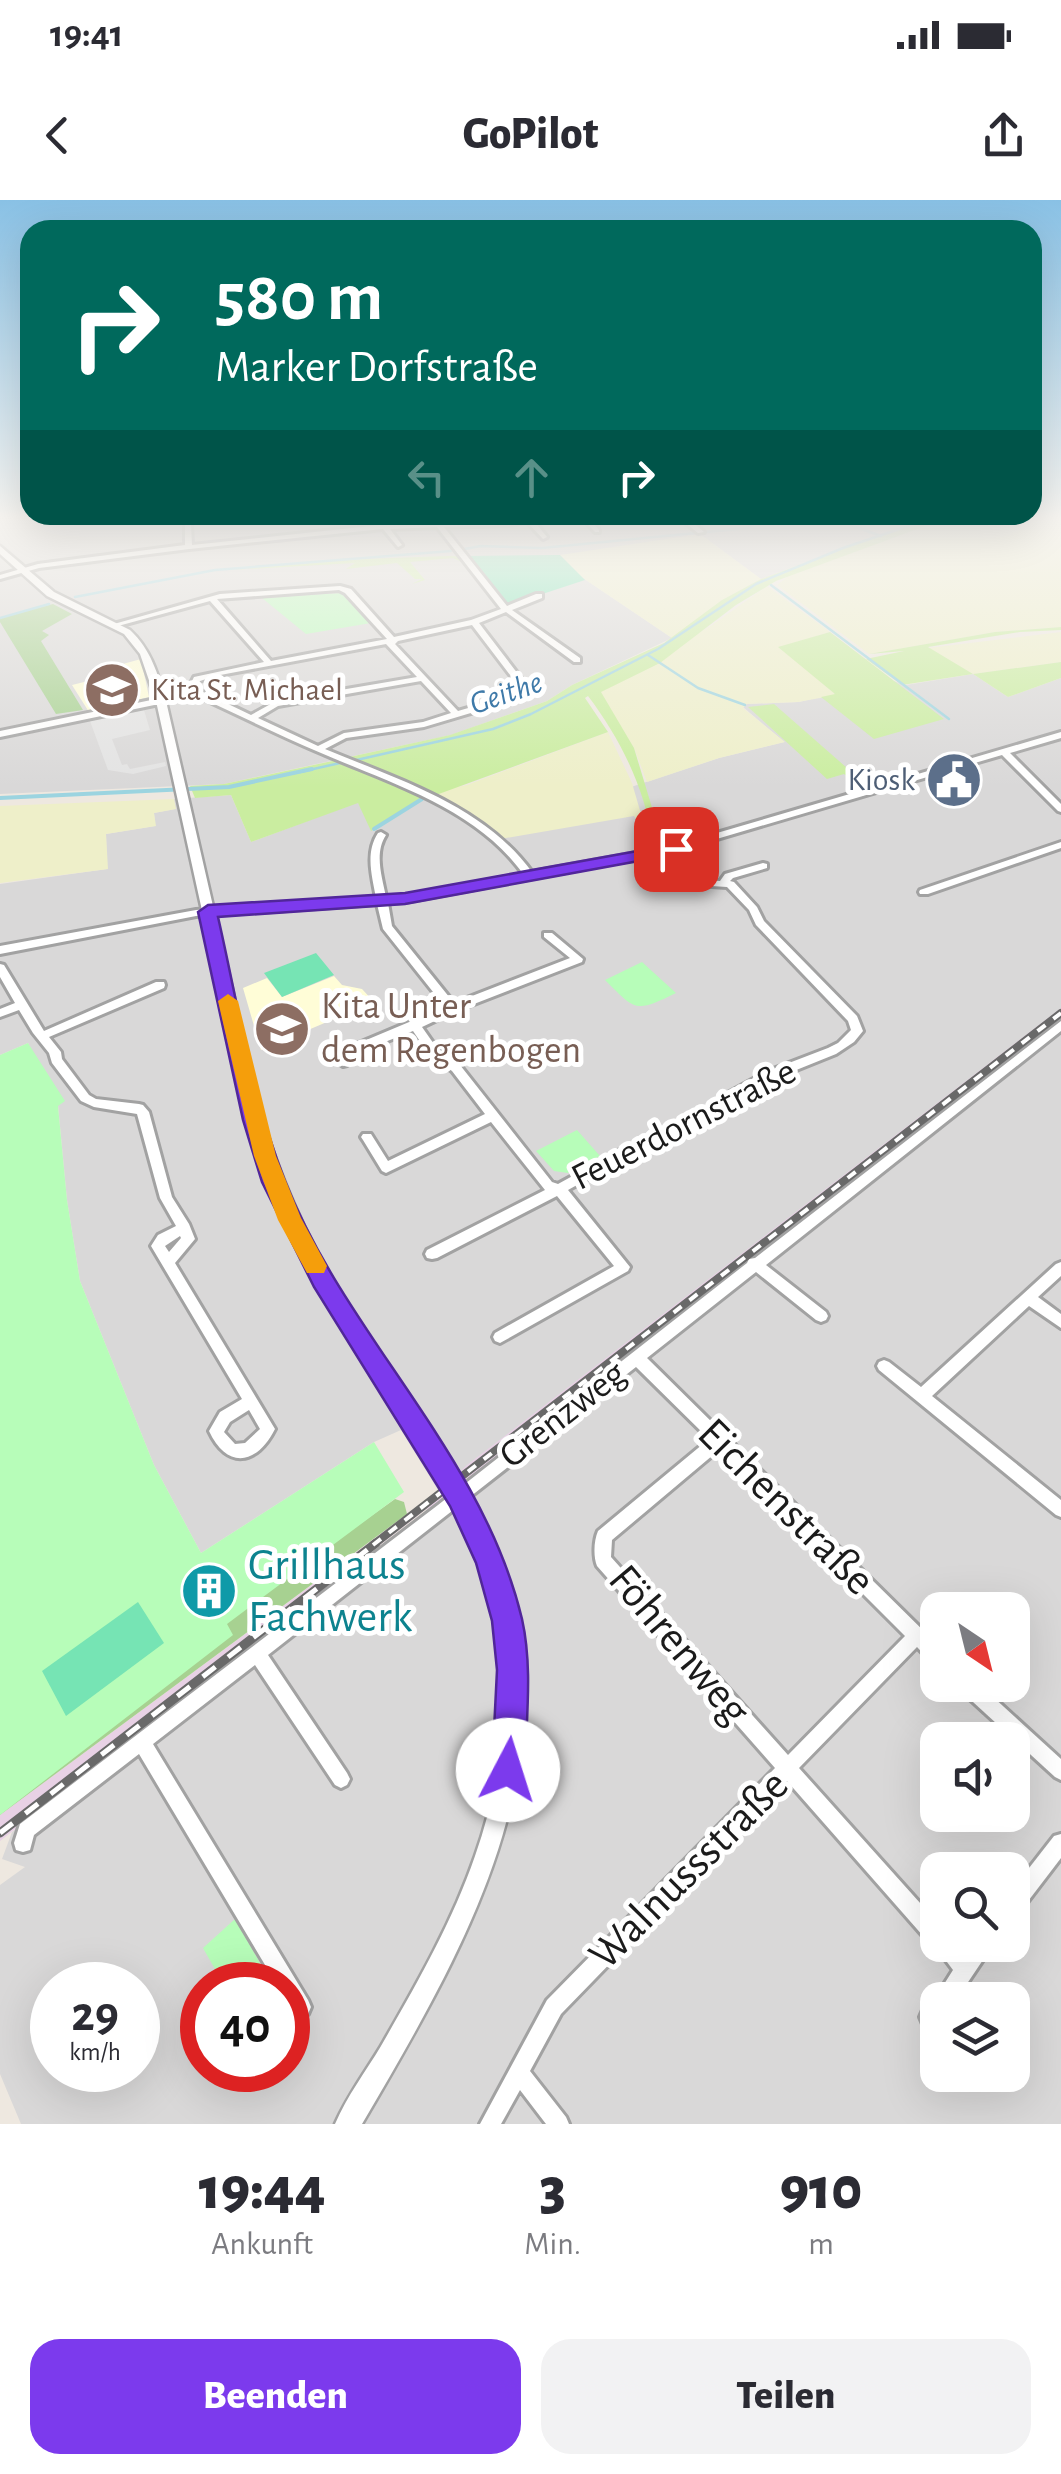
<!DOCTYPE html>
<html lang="de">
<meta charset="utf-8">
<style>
:root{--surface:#fff;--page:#f2f2f3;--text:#2b2b33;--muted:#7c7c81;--accent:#7c3aed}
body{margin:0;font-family:"Alegreya Sans",sans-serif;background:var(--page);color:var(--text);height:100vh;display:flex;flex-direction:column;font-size:38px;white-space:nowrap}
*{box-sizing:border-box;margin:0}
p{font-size:32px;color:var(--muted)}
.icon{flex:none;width:55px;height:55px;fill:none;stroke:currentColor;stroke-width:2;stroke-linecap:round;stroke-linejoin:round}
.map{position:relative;height:1924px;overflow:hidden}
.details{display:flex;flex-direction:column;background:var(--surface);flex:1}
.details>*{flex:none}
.hud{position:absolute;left:20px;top:20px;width:1022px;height:305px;border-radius:30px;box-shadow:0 10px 40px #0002;background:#00695c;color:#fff;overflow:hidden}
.needle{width:65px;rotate:145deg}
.fabs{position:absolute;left:920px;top:1392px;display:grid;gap:20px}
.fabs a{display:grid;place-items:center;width:110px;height:110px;border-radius:20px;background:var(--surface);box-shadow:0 10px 40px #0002;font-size:50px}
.speed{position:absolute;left:30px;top:1762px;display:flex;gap:20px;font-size:50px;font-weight:700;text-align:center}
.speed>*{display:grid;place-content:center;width:130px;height:130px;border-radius:50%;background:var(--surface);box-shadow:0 10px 40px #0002;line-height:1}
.speed small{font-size:25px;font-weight:400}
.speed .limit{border:15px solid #d22;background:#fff;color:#111}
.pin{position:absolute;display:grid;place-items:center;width:85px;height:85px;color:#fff;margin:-42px;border-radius:20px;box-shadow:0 5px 15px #0006}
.me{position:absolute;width:110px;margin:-55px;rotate:5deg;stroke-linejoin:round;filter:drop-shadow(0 0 8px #0008)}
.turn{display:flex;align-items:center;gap:35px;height:210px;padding:0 30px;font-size:45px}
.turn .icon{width:130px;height:130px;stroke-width:2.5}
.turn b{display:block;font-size:70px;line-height:85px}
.lanes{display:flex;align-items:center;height:95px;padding:0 30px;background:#0003;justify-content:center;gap:50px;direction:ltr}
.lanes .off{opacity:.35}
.eta{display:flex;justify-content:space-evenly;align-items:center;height:170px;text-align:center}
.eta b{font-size:60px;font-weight:800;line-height:70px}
.button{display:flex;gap:20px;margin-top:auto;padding:20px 30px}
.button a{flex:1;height:115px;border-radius:30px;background:var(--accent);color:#fff;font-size:40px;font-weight:800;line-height:115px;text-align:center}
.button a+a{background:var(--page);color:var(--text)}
.status{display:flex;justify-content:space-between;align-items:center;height:70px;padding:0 50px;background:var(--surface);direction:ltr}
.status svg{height:28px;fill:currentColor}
header{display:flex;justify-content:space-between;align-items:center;height:130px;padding:0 30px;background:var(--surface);font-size:45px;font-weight:800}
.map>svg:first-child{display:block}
.residential{fill:#d9d8d8;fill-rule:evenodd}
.industrial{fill:#e8d1e5}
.education{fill:#fffdd7}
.farmland{fill:#eeefc9}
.grass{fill:#caeda0}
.forest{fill:#a7d191}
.park{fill:#b7fdb9}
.pitch{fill:#76e4b4}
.parking{fill:#e3e3e3}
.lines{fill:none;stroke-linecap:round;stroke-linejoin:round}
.stream-far1{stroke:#9cd4e0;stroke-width:2.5}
.stream{stroke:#9cd4e0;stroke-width:4}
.minor-casing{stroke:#a2a2a2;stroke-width:6}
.tertiary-casing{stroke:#a2a2a2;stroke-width:5}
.minor{fill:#fff;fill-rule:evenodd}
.tertiary{fill:#fff;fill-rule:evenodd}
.rail-far1-casing{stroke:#696969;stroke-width:8}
.rail-casing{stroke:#696969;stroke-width:9}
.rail-far1{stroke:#fff;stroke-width:4;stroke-dasharray:10;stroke-linecap:butt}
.rail{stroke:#fff;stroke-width:5;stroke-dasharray:16;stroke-linecap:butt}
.route{fill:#7c3aed;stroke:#51269a;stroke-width:2.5}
.slow{fill:#f59e0b}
.labels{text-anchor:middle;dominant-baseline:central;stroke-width:10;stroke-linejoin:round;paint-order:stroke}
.far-education-label{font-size:32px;fill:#785e54;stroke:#fff;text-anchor:start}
.far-water-label{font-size:32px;font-style:italic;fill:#3f7aa9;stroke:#fff}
.far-service-label{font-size:32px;fill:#4e5e75;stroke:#fff;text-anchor:end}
.education-label{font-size:38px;fill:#785e54;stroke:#fff;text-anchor:start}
.street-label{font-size:38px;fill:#1b1b1b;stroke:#fff}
.near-street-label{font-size:45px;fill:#1b1b1b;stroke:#fff}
.near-culture-label{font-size:45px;fill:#0d838f;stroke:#fff;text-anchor:start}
</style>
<div class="status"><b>19:41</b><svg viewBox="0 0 49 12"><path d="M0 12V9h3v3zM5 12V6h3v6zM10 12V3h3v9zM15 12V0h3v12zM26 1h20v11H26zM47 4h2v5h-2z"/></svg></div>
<header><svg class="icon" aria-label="back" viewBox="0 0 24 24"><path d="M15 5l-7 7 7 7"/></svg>GoPilot<svg class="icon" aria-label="share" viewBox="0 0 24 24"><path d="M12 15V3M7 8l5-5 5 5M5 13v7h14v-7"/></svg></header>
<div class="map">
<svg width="1061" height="1924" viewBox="0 0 1061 1924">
<rect width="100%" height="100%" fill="#eee8e0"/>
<g class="residential">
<polygon points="0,317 138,317 138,324 203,317 928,317 761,379 700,334 574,372 672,438 572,485 547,501 451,535 224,584 0,594"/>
<path d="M973 474 1008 497 1061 478V1924H21L0 1874V1685L25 1667 2 1659 12 1632 446 1303 401 1230 374 1242 201 1353 154 1265 80 1081 67 1000 58 905 28 843 0 855V684L107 669 106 634 155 626 154 613 175 609 174 599 231 595 251 642 358 602 372 630 426 597 475 627 628 588 719 558 784 542 743 507 746 504 799 502 890 480 906 485ZM938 1410H1012V1485H938ZM938 1540H1012V1615H938ZM938 1670H1012V1745H938ZM52 1785H138V1870H52ZM202 1785H288V1870H202ZM938 1800H1012V1875H938Z"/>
</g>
<polygon class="industrial" points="1061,808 1061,818 445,1301 425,1310 0,1641 0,1615 439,1291 467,1265"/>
<g class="education">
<polygon points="141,459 149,497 89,512 72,485 104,477 101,470"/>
<polygon points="334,776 342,785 362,789 374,802 261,850 243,788 267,778 282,797"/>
</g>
<g class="farmland">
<polygon points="950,317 1061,317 1061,427 995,432 869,454 777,385 791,374"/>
<polygon points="700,334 761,379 722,400 672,438 574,372 560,355"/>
<polygon points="767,386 830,432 780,447 836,495 798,502 747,504 743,508 785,542 719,558 647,582 634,548 600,492 712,425"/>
<polygon points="1061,432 1061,462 973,474 928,448"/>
<polygon points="608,532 632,583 648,638 634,616 500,639 438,596 439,591 467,585"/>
<polygon points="174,599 176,609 154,613 156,626 106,634 108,669 0,683 0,606"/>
</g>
<g class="grass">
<path d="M928 317H950L776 381 736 405 660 463 601 492 634 548 660 634 656 643 652 641C646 590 620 538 588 496L585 498 608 532 436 595 345 558 450 535 547 501 572 485 664 443 722 400 761 379Z"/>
<polygon points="446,356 457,356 466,364 453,358 410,362 425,380 412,384 422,379 415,379 397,363 346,369 355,363 231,370 337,360"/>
<polygon points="1061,427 1061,430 1020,432 928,447 973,474 1061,462 1061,478 1008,497 973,474 902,485 866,459 904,451 869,454 995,432"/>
<polygon points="830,432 944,519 874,539 821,497 835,494 778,447"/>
<polygon points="774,504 863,582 856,584 844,574 827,579 748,507"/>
<polygon points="337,560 426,597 371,631 358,603 251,642 231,595 195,598 190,586 224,584"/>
</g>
<g class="forest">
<polygon points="53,404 72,414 42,431 49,435 41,441 83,510 56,514 0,422 0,418"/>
<polygon points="395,1299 404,1302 407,1314 0,1615 0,1580"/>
</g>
<g class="park">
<polygon points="341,393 371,423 306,434 262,398"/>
<path d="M642 762 676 793C635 813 636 811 605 780Z"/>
<polygon points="28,843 65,901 58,906 67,1000 80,1081 154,1265 201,1353 374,1242 404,1292 227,1424 233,1435 0,1615 0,855"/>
<polygon points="577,930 600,956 568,973 554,971 536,951"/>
<polygon points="235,1719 272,1784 272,1785 224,1785 203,1748"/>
</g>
<g class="pitch">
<polygon points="560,355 585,380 509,405 468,356"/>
<polygon points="316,753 334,775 282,797 264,773"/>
<polygon points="138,1402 164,1443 66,1516 42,1471"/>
</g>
<polygon class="parking" points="144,510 150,530 112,539 122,565 127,564 130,569 165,562 166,566 133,574 108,570 90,521"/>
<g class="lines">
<g class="stream-far1">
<polyline points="829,317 881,336"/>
<polyline points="459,350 481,346 542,348 747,328 768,317"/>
<polyline points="771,385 949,519"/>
<polyline points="75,397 215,370 451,351"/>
<polyline points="0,418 49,404"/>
<polyline points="648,455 698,488 745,505"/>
<polyline points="352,561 493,529 531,514 658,449 756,384 843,348 935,317"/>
<polyline points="300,572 340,563"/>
</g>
<g class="stream">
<polyline points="0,598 229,587 312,569"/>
<polyline points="374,629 422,599"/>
</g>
<g class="minor-casing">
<g id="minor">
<path d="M374 317H381L386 325 434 323 433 321 436 319 441 323 549 317 534 321 547 337 543 339 527 322 507 325 444 327 507 406 536 394H542V398L512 410 580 458V462H574L506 412 479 423 531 491V495L424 527 346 538 325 549C399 580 483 605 532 672L669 647 1061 532V538L1010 553 1061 604V612L1058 611 1002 555 676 651 703 680 720 681 725 674 763 663 767 664V668L733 678 730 681 734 682 757 707 764 721 857 816 863 831 854 842 836 854 769 881 727 904 723 911 657 946 636 952 568 990 630 1067 628 1071 500 1143 495 1141 493 1137 495 1133 614 1066 557 996 437 1058 432 1059 427 1058 425 1054 427 1050 545 990 491 922 386 973 382 971 363 940 361 937 363 934H371L388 961 485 914 452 871 428 853 413 831 349 856 347 865 343 866 337 862 340 851 445 807 383 729 377 704 196 716 0 754V746L196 710 376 698C372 676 365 653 378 633L381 632 386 635C374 653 382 677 386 697L405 696 523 674C476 608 392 584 321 553 278 535 237 514 195 495L189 487 194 477 264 462 210 401 118 426 114 424 220 394 340 386 351 389 394 437 471 420 501 409 437 327 390 329 402 345 398 347 383 329 189 349 39 368 0 379V375L38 364 185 345V325L188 323 191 325 192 345 380 325ZM339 390 345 393 387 439 271 461 217 399ZM472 425 523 492 458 511 395 444 398 441ZM386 444 417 477 276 501 251 515 201 491 197 487 200 481 215 476ZM421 481 451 513 423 522 344 533 318 546 258 518 278 506ZM668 653 696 685 727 687 749 710 756 725 848 821 851 830 838 843 828 848 768 871 719 898 715 905 650 939 629 945 558 984 552 982 460 865 436 847 422 827 456 811 582 762 583 759 552 733H544V737L570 758 454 803 392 726 388 703 405 702Z"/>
<polygon points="581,317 588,317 599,330 599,332 595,332"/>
<polygon points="678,317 686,317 704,332 698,333"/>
<polygon points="748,317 756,317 757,319 754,321"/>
<polygon points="161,498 164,499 164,503 0,537 0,531"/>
<polygon points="1061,642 1061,648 928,694 920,694 919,692 920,690"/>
<path d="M0 764 4 765 44 831 156 782H164L165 785 164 788 49 837 61 852 62 859 89 895 96 899 139 904 143 905 149 912 172 997 189 1024 195 1039 175 1063 275 1229C257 1265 227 1270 209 1231L220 1212 242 1199 151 1046 158 1035 176 1026 160 998 137 914 94 907 81 901 52 863 49 853 33 833 19 810 0 817V809L15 803 0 777ZM180 1036 181 1038 169 1052 165 1046ZM249 1210 260 1229 245 1243 235 1244 224 1232 230 1222Z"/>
<path d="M1061 821V831L766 1065 826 1112 828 1116 826 1120 821 1122 816 1120 756 1072 647 1158 938 1445V1465L932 1463 917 1447 799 1568 938 1723V1745H957L964 1754 971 1745H993L956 1800H938L937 1824 930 1827 923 1824 920 1817 923 1810 934 1800 953 1770 935 1746 931 1745 787 1581 561 1814 530 1871 566 1917 569 1924H546L520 1890 501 1924H480L547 1800 775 1568 597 1366C593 1356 594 1340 598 1331L709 1239 636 1167 268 1455 347 1573 350 1579 347 1585 341 1588 335 1585 255 1465 153 1544 308 1800 311 1807 308 1814 301 1817C287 1811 288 1799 288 1785H277L139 1554 34 1635 30 1650 23 1652 16 1650 14 1643 20 1624 438 1305 747 1063 749 1059 755 1058ZM719 1250 905 1436 788 1555 611 1357 612 1340Z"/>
<polygon points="1061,1062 1061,1076 1038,1097 1061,1114 1061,1128 1029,1106 932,1196 1061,1300 1061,1317 1056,1315 879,1170 877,1166 879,1162 884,1160 889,1162 921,1187 1056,1064"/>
<polygon points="958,1485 980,1485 1061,1559 1061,1580 1055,1577 961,1491"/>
<polygon points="1061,1634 1061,1658 1019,1713 1012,1715 1012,1690 1054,1636"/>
</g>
</g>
<g class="tertiary-casing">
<path id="tertiary" d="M0 346 54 392 130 430C151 449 158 475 166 501L262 920C275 959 289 996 307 1032 347 1114 402 1187 450 1264 601 1507 491 1705 362 1924H335C347 1896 366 1871 381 1846 416 1785 452 1723 475 1656 510 1558 511 1459 480 1360 460 1298 417 1243 382 1189 327 1104 278 1018 248 920L156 501 140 454 124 434 47 396 0 354Z"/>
</g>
<use href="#minor" class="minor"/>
<use href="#tertiary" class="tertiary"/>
<g class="rail-far1-casing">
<polyline id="rail-far1" points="373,1345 1061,813"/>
</g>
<g class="rail-casing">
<polyline id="rail" points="0,1633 376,1343"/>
</g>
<use href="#rail-far1" class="rail-far1"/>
<use href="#rail" class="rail"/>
</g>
<linearGradient id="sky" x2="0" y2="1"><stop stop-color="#89c1e5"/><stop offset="0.54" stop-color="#f7f5f1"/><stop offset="1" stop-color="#f7f5f1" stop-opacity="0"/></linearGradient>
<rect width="1061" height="587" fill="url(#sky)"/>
<path class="route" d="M676 644 685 649 682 653 405 704 218 717C238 804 252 898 285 981 346 1136 483 1254 522 1419 533 1468 526 1520 525 1570L520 1581 508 1586 497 1581 492 1570 497 1470 492 1421 476 1363 450 1306 314 1087 262 982 243 920 198 712 208 705 405 693Z"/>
<polygon class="slow" points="228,794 238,801 276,956 301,1018 327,1066 324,1073 307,1073 278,1020 254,956 218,801"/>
<defs>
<g id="school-disc" transform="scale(2.875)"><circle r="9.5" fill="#8d6e63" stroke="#fff"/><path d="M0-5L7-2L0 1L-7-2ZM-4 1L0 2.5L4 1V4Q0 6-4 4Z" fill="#fff"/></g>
<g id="civic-disc" transform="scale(2.875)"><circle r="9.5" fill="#5c6f8a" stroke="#fff"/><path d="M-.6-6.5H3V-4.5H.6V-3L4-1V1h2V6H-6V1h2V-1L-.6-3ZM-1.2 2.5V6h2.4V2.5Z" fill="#fff"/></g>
<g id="building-disc" transform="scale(2.875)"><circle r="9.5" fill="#0f9aa8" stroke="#fff"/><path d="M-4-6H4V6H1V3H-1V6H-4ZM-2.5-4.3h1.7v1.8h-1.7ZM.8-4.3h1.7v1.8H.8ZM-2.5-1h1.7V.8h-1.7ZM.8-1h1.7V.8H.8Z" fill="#fff"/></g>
</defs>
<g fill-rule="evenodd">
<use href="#school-disc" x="112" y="490"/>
<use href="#civic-disc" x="954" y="580"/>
<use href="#school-disc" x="282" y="829"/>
<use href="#building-disc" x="209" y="1391"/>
</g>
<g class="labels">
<g class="far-education-label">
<text x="151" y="490">Kita St. Michael</text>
</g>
<g class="far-water-label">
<text transform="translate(506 493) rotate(-19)">Geithe</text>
</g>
<g class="far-service-label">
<text x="915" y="580">Kiosk</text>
</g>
<g class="education-label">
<text x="321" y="807">Kita Unter<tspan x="321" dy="44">dem Regenbogen</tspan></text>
</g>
<g class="street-label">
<text transform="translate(684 925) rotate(-27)">Feuerdornstraße</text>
<text transform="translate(563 1215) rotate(-38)">Grenzweg</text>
</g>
<g class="near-street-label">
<text transform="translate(786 1307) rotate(45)">Eichenstraße</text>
<text transform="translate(679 1445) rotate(50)">Föhrenweg</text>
<text transform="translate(689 1670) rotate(-45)">Walnussstraße</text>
</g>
<g class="near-culture-label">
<text x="248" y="1365">Grillhaus<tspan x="248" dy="52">Fachwerk</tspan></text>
</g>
</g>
</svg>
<div class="fabs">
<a><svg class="needle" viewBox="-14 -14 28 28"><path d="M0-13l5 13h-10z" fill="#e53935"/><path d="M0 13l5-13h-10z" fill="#7c7c81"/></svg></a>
<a><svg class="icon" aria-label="sound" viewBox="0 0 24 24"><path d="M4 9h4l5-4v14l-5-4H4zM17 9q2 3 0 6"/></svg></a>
<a><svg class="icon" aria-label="search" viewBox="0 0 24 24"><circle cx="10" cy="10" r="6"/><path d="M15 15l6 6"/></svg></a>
<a><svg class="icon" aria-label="layers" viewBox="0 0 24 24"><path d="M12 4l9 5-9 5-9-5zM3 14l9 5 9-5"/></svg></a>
</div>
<div class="speed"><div>29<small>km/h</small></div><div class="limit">40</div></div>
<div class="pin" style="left:676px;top:649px;background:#d93025"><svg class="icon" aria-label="arrive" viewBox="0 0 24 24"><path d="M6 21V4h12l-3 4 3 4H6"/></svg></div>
<svg class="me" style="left:508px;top:1570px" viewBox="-20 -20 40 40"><circle r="19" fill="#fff"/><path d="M0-13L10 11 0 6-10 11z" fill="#7c3aed"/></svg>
<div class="hud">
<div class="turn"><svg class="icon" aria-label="right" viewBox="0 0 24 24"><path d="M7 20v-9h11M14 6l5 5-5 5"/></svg><div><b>580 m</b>Marker Dorfstraße</div></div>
<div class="lanes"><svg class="icon off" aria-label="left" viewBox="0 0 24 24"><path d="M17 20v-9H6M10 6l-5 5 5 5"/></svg><svg class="icon off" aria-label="ahead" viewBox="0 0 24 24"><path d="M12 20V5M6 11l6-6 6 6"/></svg><svg class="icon" aria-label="right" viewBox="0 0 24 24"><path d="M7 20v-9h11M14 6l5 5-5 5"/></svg></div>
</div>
</div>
<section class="details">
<div class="eta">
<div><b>19:44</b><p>Ankunft</p></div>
<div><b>3</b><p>Min.</p></div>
<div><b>910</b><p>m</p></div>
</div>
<div class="button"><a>Beenden</a><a>Teilen</a></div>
</section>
